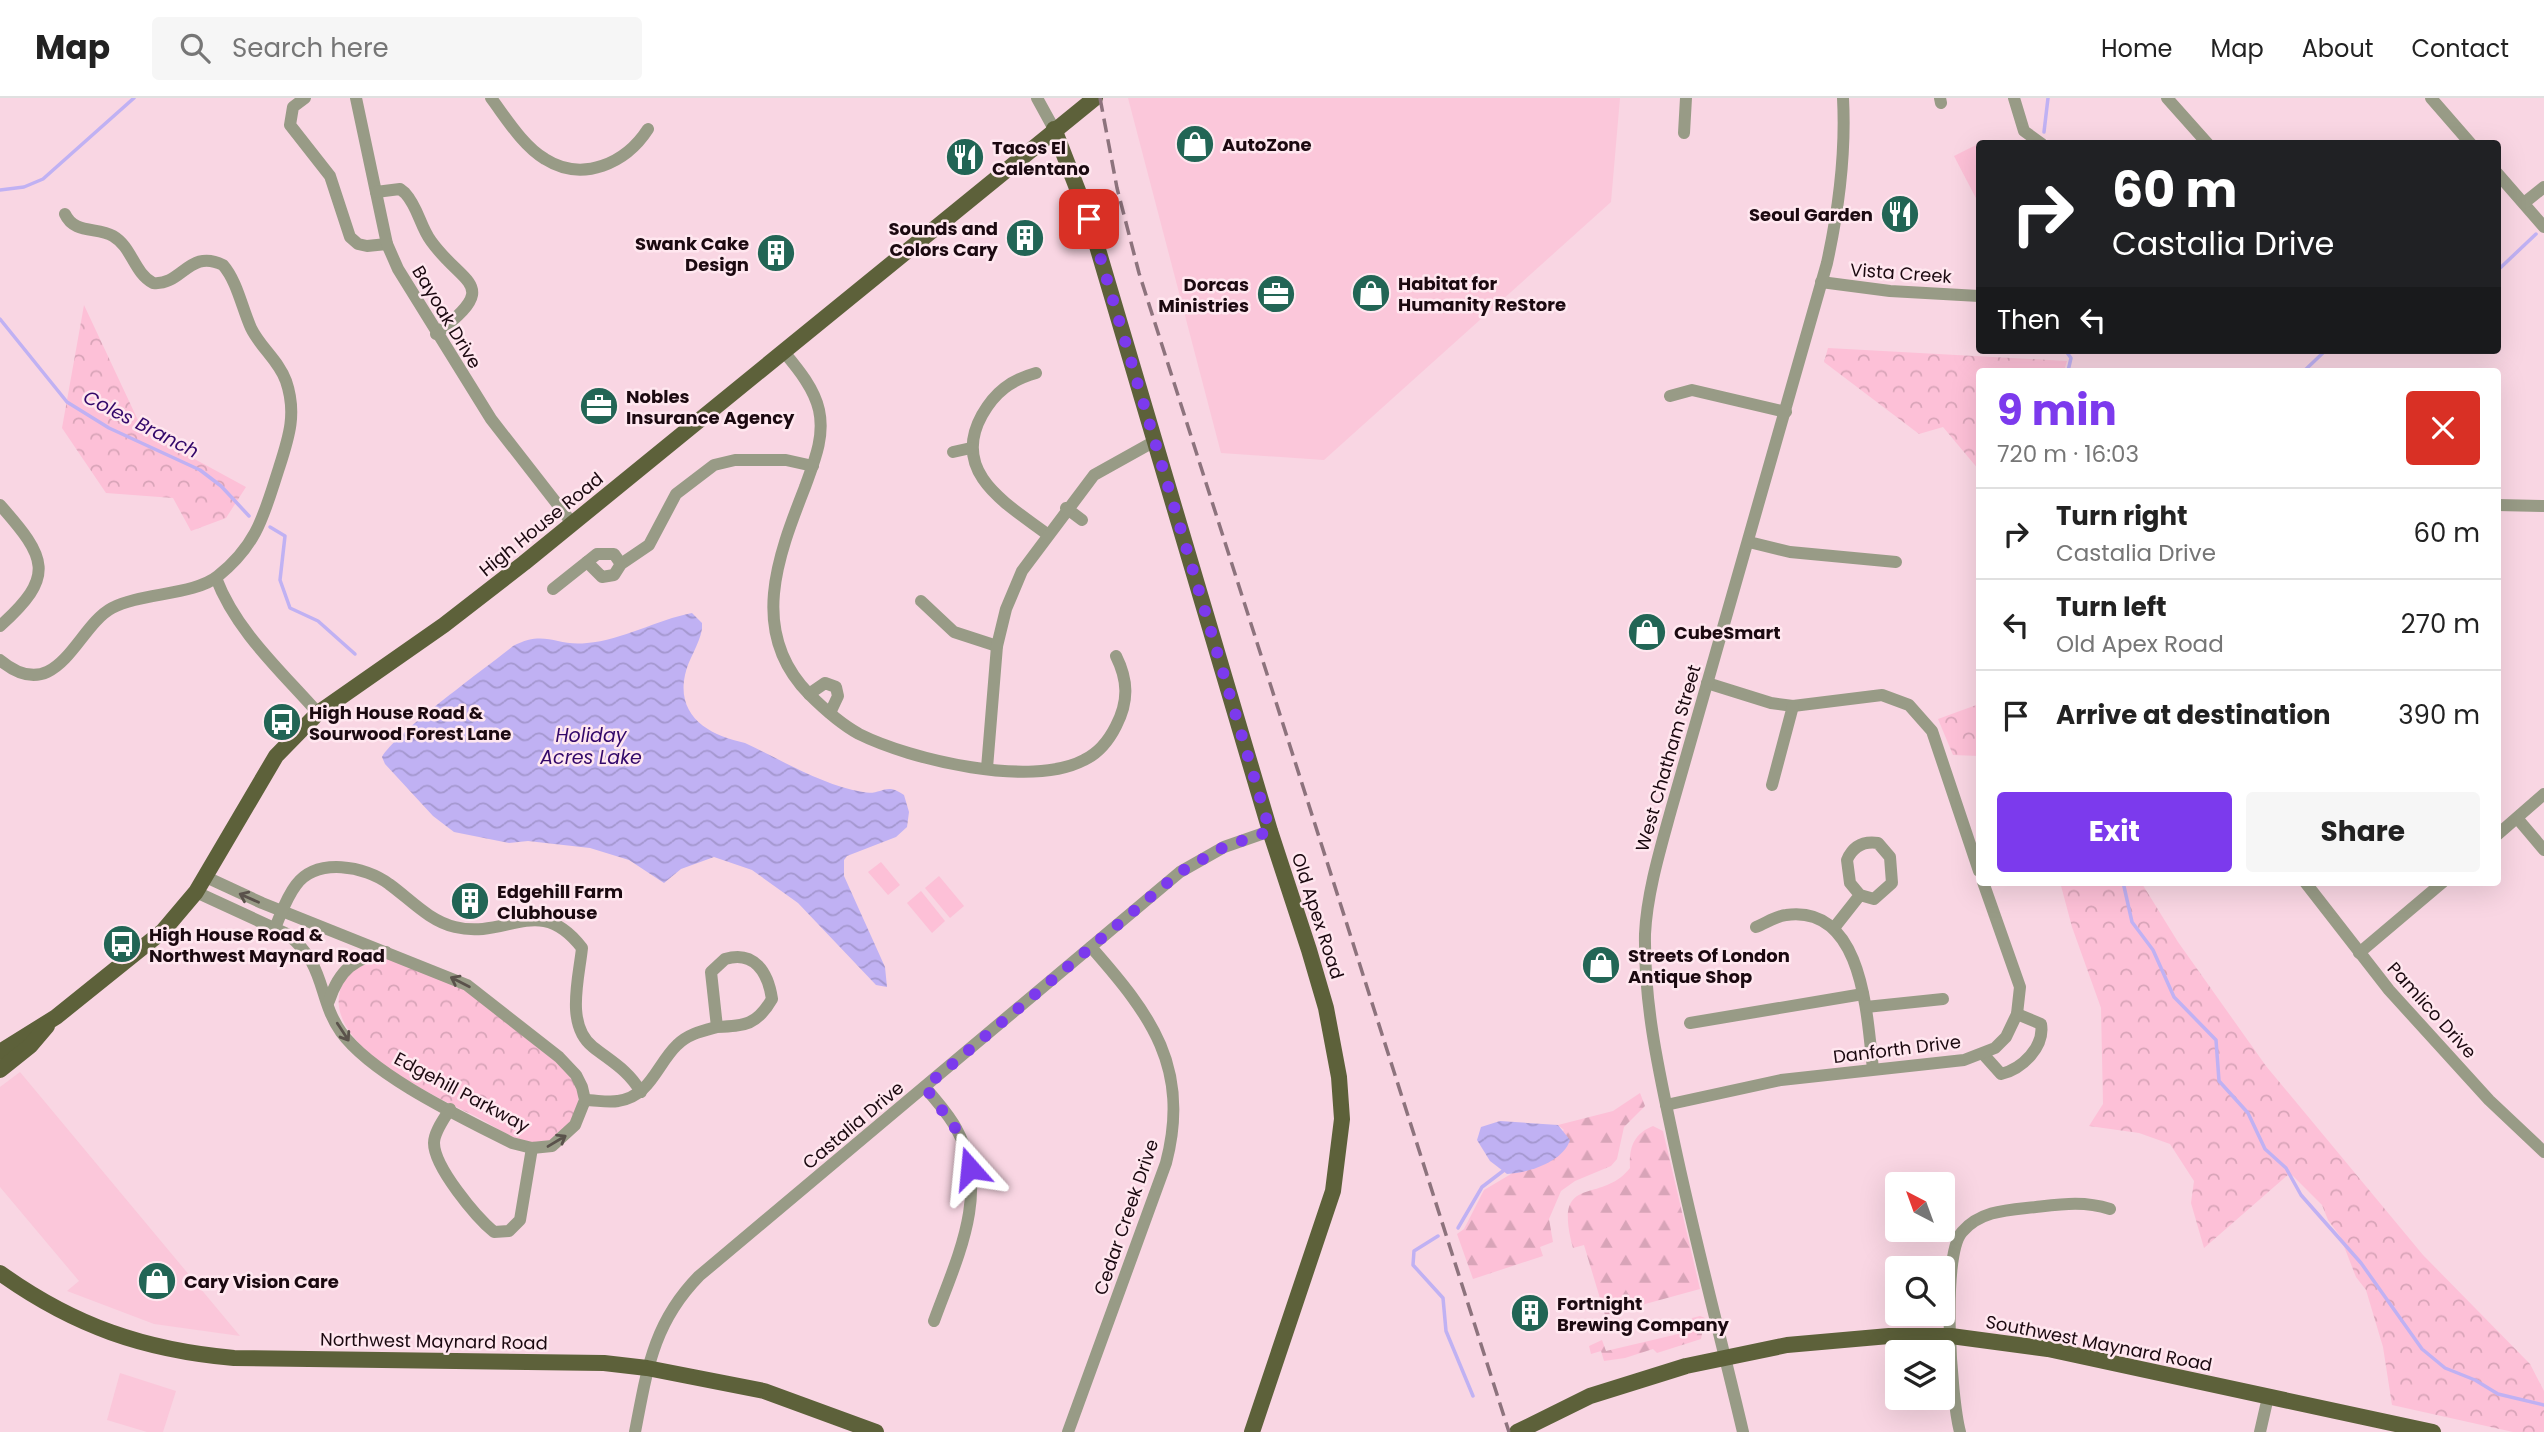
<!DOCTYPE html>
<meta charset="utf-8">
<style>
:root{--surface:#fff;--page:#f6f6f6;--text:#222;--muted:#767676;--line:#e0e0e0;--accent:#7c3aed}
body{margin:0;font-family:Poppins,sans-serif;background:var(--page);color:var(--text);height:100vh;display:flex;flex-direction:column;font-size:26px;white-space:nowrap}
*{box-sizing:border-box;margin:0}
p{font-size:23px;color:var(--muted)}
.icon{flex:none;width:38px;height:38px;fill:none;stroke:currentColor;stroke-width:2;stroke-linecap:round;stroke-linejoin:round}
.map{position:relative;flex:1;overflow:hidden}
.side{position:absolute;left:1976px;top:270px;width:525px;height:518px;display:flex;flex-direction:column;background:var(--surface);border-radius:7px;box-shadow:0 7px 28px #0002}
.side>*{flex:none}
.top-card{position:absolute;left:1976px;top:42px;width:525px;height:214px;border-radius:7px;box-shadow:0 7px 28px #0002;background:#202124;color:#fff;overflow:hidden}
.needle{width:46px;rotate:319deg}
.fabs{position:absolute;left:1885px;top:1074px;display:grid;gap:14px}
.fabs a{display:grid;place-items:center;width:70px;height:70px;border-radius:7px;background:var(--surface);box-shadow:0 7px 28px #0002;font-size:35px}
.pin{position:absolute;display:grid;place-items:center;width:60px;height:60px;color:#fff;margin:-30px;border-radius:14px;box-shadow:0 4px 10px #0006}
.me{position:absolute;width:77px;margin:-38px;rotate:342deg;stroke-linejoin:round;filter:drop-shadow(0 0 5px #0008)}
.turn{display:flex;align-items:center;gap:24px;height:147px;padding:0 21px;font-size:32px}
.turn .icon{width:91px;height:91px;stroke-width:2.5}
.turn b{display:block;font-size:49px;line-height:60px}
.then{display:flex;align-items:center;height:66px;padding:0 21px;background:#0003;gap:14px;font-size:26px}
.round{display:grid;place-items:center;flex:none;width:74px;height:74px;border-radius:7px;background:var(--page)}
.overview{display:flex;align-items:center;justify-content:space-between;height:119px;padding:0 21px}
h1{font-size:42px;font-weight:700;line-height:52px;color:var(--accent)}
.primary-button{display:flex;gap:14px;margin-top:auto;padding:14px 21px}
.primary-button a{flex:1;height:80px;border-radius:7px;background:var(--accent);color:#fff;font-size:28px;font-weight:700;line-height:80px;text-align:center}
.primary-button a+a{background:var(--page);color:var(--text)}
ul{padding:0;list-style:none}
li{display:flex;align-items:center;gap:21px;height:91px;padding:0 21px;border-top:2px solid var(--line)}
li div{flex:1}
li b{display:block;font-size:26px}
li em{font-style:normal}
header{display:flex;align-items:center;gap:42px;box-sizing:border-box;height:98px;padding:0 35px;background:var(--surface);border-bottom:2px solid var(--line)}
header strong{font-size:33px}
nav{display:flex;gap:38px;margin-inline-start:auto;font-size:24px}
.search{width:490px;height:63px;background:var(--page);display:flex;align-items:center;gap:18px;box-sizing:border-box;padding:0 24px;border-radius:7px;color:var(--muted);font-size:26px}
.map>svg:first-child{display:block}
.built{fill:#fbc7da}
.grass{fill:#fdc0d7}
.forest{fill:url(#forest-firs)}
.park{fill:url(#park-crowns)}
.water{fill:url(#water-waves)}
.lines{fill:none;stroke-linecap:round;stroke-linejoin:round}
.stream{stroke:#c0b1f3;stroke-width:3.5}
.minor{stroke:#989b86;stroke-width:12}
.major{stroke:#5d613a;stroke-width:16}
.rail{stroke:#8d737d;stroke-width:3.5;stroke-dasharray:14 7;stroke-linecap:butt}
.oneway{stroke:#5a524b}
.route{stroke:#7c3aed;stroke-width:12;stroke-dasharray:0 21.6}
.labels{text-anchor:middle;dominant-baseline:central;stroke-width:5;stroke-linejoin:round;paint-order:stroke}
.poi-label{font-size:18px;font-weight:bold;fill:#1b0910;stroke:#ffe7ef;text-anchor:start}
.street-label{font-size:18px;fill:#1b0910;stroke:#ffe7ef}
.water-label{font-size:19px;font-style:italic;fill:#33086a;stroke:#ffe7ef}
</style>
<header>
<strong>Map</strong>
<div class="search"><svg class="icon" aria-label="search" viewBox="0 0 24 24"><circle cx="10" cy="10" r="6"/><path d="M15 15l6 6"/></svg>Search here</div>
<nav><a>Home</a><a>Map</a><a>About</a><a>Contact</a></nav>
</header>
<div class="map">
<svg width="2544" height="1334" viewBox="0 0 2544 1334">
<defs>
<pattern id="forest-firs" width="22" height="20" patternUnits="userSpaceOnUse" patternTransform="scale(1.75)"><rect width="22" height="20" fill="#fdc0d7"/><path d="M5 1l3.5 6h-7zM16 11l3.5 6h-7z" fill="#d8a4b8"/></pattern>
<pattern id="park-crowns" width="20" height="18" patternUnits="userSpaceOnUse" patternTransform="scale(1.75)"><rect width="20" height="18" fill="#fdc0d7"/><path d="M2 6a3 3 0 1 1 6 0M12 15a3 3 0 1 1 6 0" fill="none" stroke="#d8a4b8"/></pattern>
<pattern id="water-waves" width="16" height="10" patternUnits="userSpaceOnUse" patternTransform="scale(1.75)"><rect width="16" height="10" fill="#c0b1f3"/><path d="M0 5q4-4 8 0t8 0" fill="none" stroke="#a497cf"/></pattern>
</defs>
<rect width="100%" height="100%" fill="#f9d6e3"/>
<g class="built">
<polygon points="1128,0 1620,0 1611,104 1324,362 1221,355"/>
<polygon points="20,974 240,1238 154,1226 67,1193 79,1183 0,1089 0,989"/>
<polygon points="120,1275 176,1293 163,1334 147,1334 107,1322"/>
</g>
<g class="grass">
<polygon points="1982,44 1979,46 1979,106 1954,58"/>
<polygon points="881,764 900,787 888,797 868,774"/>
<polygon points="939,778 964,808 950,820 925,790"/>
<polygon points="921,793 945,823 932,835 907,805"/>
</g>
<g class="forest">
<polygon points="1640,995 1645,1008 1624,1029 1617,1061 1611,1068 1575,1083 1561,1093 1549,1121 1553,1144 1540,1149 1543,1158 1473,1181 1457,1136 1464,1131 1484,1092 1511,1076 1564,1032 1558,1027 1613,1013"/>
<path d="M1653 1028 1663 1033 1700 1191 1605 1217 1584 1147 1573 1150C1552 1073 1600 1108 1630 1070 1629 1050 1633 1036 1653 1028Z"/>
<polygon points="1700,1218 1705,1220 1701,1241 1657,1255 1653,1251 1625,1260 1604,1263 1601,1253 1591,1256 1589,1248 1602,1242 1606,1253 1695,1232 1692,1220"/>
</g>
<g class="park">
<polygon points="84,207 143,333 246,389 226,420 191,433 173,400 106,395 62,330"/>
<polygon points="1828,250 2067,263 2064,273 1979,273 1979,372 1943,329 1919,336 1824,264"/>
<polygon points="1979,606 1979,658 1953,657 1938,621"/>
<polygon points="2060,784 2141,784 2178,844 2266,968 2423,1157 2530,1266 2544,1293 2544,1334 2513,1334 2392,1307 2383,1249 2366,1192 2356,1179 2340,1138 2328,1122 2322,1107 2293,1078 2289,1076 2204,1150 2191,1105 2194,1083 2170,1046 2139,1035 2089,1028 2103,1006 2101,910 2072,829"/>
<path d="M379 861H390L456 887 478 899 558 964 577 984 579 1012 573 1026 551 1044C542 1045 533 1046 524 1043 508 1038 492 1027 477 1019 437 999 325 949 340 893 346 873 361 867 379 861Z"/>
</g>
<g class="water">
<path d="M692 515 702 525V531C699 548 688 561 685 577 676 619 710 638 745 645 783 663 822 687 863 694 882 698 885 683 904 697L909 714 907 729 896 739 847 758 844 762V778L885 869 887 889 876 887 798 805 752 772 714 759 681 771 664 785 629 762 590 750 528 743 509 745 454 734 433 718 385 666 382 659C395 635 487 569 513 548 546 531 556 549 587 545 623 542 656 522 692 515Z"/>
<path d="M1500 1023 1558 1027 1570 1042C1563 1064 1528 1075 1507 1076L1490 1063 1477 1042 1481 1029Z"/>
</g>
<g class="lines">
<g class="stream">
<polyline points="2044,34 2048,0"/>
<polyline points="0,92 24,89 43,81 134,0"/>
<polyline points="2497,173 2536,136"/>
<polyline points="0,221 67,304 109,330 200,372 221,388 249,418"/>
<polyline points="2065,252 2071,260 2068,273"/>
<polyline points="2304,273 2326,252"/>
<polyline points="270,429 285,438 280,482 290,510 318,523 355,556"/>
<polyline points="2123,784 2132,824 2153,852 2174,899 2216,942 2219,983 2248,1015 2265,1051 2286,1070 2301,1097 2361,1165 2422,1251 2445,1270 2475,1282 2498,1296 2544,1307"/>
<polyline points="1458,1130 1482,1089 1503,1073"/>
<polyline points="1438,1138 1414,1153 1413,1167 1443,1200 1446,1233 1473,1298"/>
</g>
<g class="minor">
<polyline points="305,0 293,9 290,27 330,78 350,139 358,146 367,148 387,146"/>
<polyline points="356,0 387,146 398,171 491,321 572,425"/>
<path d="M491 0C506 20 523 48 545 61 583 85 626 65 648 31"/>
<polyline points="1037,0 1054,31"/>
<polyline points="1940,0 1941,5"/>
<polyline points="2014,0 2024,33 2042,46"/>
<polyline points="2167,0 2208,46"/>
<polyline points="2431,0 2471,46"/>
<polyline points="1684,35 1686,0"/>
<polyline points="2497,75 2544,129"/>
<path d="M376 94 400 91 405 95C418 109 420 128 431 143 464 189 502 185 436 236"/>
<polyline points="2524,105 2544,89"/>
<polyline points="1821,184 1890,193 1979,198"/>
<path d="M784 254C798 271 814 290 819 312 825 339 814 364 805 389 778 458 748 534 809 596 824 611 841 626 859 636 911 662 1031 690 1084 662 1099 655 1109 642 1116 628 1129 603 1128 582 1116 558"/>
<path d="M1036 275C1011 282 995 294 982 317 950 375 1007 406 1047 436"/>
<polyline points="1670,298 1692,292 1786,314"/>
<polyline points="953,354 971,350"/>
<path d="M0 407C47 460 56 478 0 528"/>
<polyline points="2497,407 2544,408"/>
<polyline points="1066,410 1082,422"/>
<polyline points="1749,444 1790,454 1896,464"/>
<polyline points="587,464 602,479 614,477 621,466 649,447 676,396 714,367 735,362 786,362 813,368"/>
<path d="M216 480C236 533 281 573 318 615"/>
<polyline points="553,491 597,456 614,456 621,466"/>
<polyline points="921,503 954,534 997,548"/>
<path d="M0 562C58 610 76 529 112 510 140 495 195 497 218 478 258 446 264 416 279 370 289 339 297 315 286 283 279 263 260 249 251 230 242 210 237 183 223 167 189 150 182 188 153 185 134 175 132 149 113 138 97 129 74 136 65 116"/>
<polyline points="1707,585 1771,605 1793,608 1882,597 1909,607 1932,633 1979,773"/>
<polyline points="809,596 825,585 836,589 838,598 830,615"/>
<polyline points="987,670 997,548 1006,511 1022,473 1094,377 1155,343"/>
<polyline points="1772,687 1793,608"/>
<polyline points="2517,720 2544,752"/>
<polyline points="2497,737 2544,696"/>
<polyline points="2305,784 2389,892 2489,1002 2544,1054"/>
<path d="M196 794 287 836C327 867 317 900 341 934 373 978 463 1020 512 1045L532 1050 552 1048 575 1027 585 1002 582 989 576 977 559 959 467 887 262 805 206 779"/>
<path d="M1756 829C1766 825 1776 818 1786 817 1864 806 1867 920 1873 971"/>
<path d="M275 830C281 816 286 800 296 787 317 759 365 768 389 786 410 801 429 823 455 829 507 842 539 794 582 850 579 880 565 927 593 949 612 964 628 972 641 994"/>
<path d="M1834 830 1860 797 1874 801 1892 785 1890 759 1878 745C1864 743 1853 748 1847 762L1850 785 1860 797"/>
<polyline points="2359,855 2443,784"/>
<path d="M329 903C339 872 354 860 386 854"/>
<polyline points="1866,909 1943,901"/>
<polyline points="1690,925 1863,896"/>
<path d="M1984 957 2001 976C2022 971 2045 949 2041 926L2017 916"/>
<path d="M925 989C936 1003 949 1016 957 1032 991 1095 956 1162 934 1223"/>
<path d="M585 1002C596 1002 608 1005 618 1003 650 999 657 966 677 947 688 936 702 933 717 929L711 874 725 861C754 852 768 874 772 901 757 927 745 928 717 929"/>
<polyline points="1666,1007 1781,982 1964,962 1995,950 2006,939 2017,916 2020,889 1983,784"/>
<path d="M450 1011C444 1021 434 1034 434 1045 434 1069 476 1119 494 1134L509 1133 520 1122 532 1050"/>
<path d="M635 1334C647 1272 653 1225 699 1178L1180 774 1224 749 1270 733"/>
<path d="M1068 1334 1166 1065C1191 970 1151 917 1091 849"/>
<path d="M1743 1334C1719 1232 1692 1132 1671 1030 1657 965 1644 903 1645 836 1647 795 1660 752 1671 712L1827 165C1839 110 1846 56 1843 0"/>
<path d="M1960 1334C1951 1300 1941 1158 1962 1134 1981 1112 2009 1112 2036 1109 2063 1106 2084 1103 2110 1111"/>
<polyline points="2260,1334 2268,1299"/>
</g>
<g class="major">
<polyline points="1054,31 1089,121 1270,733 1309,852 1326,910 1339,979 1342,1021 1333,1093 1252,1334"/>
<polyline points="0,954 56,919 163,833 196,794 276,658 318,615 444,527 524,465 1095,0"/>
<polyline points="0,972 30,948 47,928"/>
<path d="M0 1175C74 1228 144 1252 234 1260L604 1265 647 1270 764 1293 876 1334"/>
<polyline points="1517,1334 1590,1298 1686,1268 1787,1247 1889,1238 1951,1238 2048,1251 2433,1334"/>
</g>
<polyline class="rail" points="1100,0 1117,90 1139,175 1509,1334"/>
</g>
<defs><path id="oneway-shaft" d="M-6 0H5M1.5-3L5.5 0L1.5 3" fill="none" stroke-width="1.6" stroke-linecap="round" stroke-linejoin="round" transform="scale(1.75)"/></defs>
<g class="oneway">
<use href="#oneway-shaft" transform="translate(249 800) rotate(-156)"/>
<use href="#oneway-shaft" transform="translate(460 884) rotate(-153)"/>
<use href="#oneway-shaft" transform="translate(343 934) rotate(57)"/>
<use href="#oneway-shaft" transform="translate(557 1043) rotate(-31)"/>
</g>
<g class="lines">
<polyline class="route" points="970,1070 958,1034 925,989 1180,774 1224,749 1270,733 1089,121"/>
</g>
<defs>
<g id="shop-disc" transform="scale(2.0125)"><circle r="9.5" fill="#226555" stroke="#ffe7ef"/><path d="M-5-2.5h2.3a2.7 3.5 0 0 1 5.4 0H5L5.5 6h-11ZM-1.5-2.5h3a1.5 2.3 0 0 0-3 0Z" fill="#fff"/></g>
<g id="restaurant-disc" transform="scale(2.0125)"><circle r="9.5" fill="#226555" stroke="#ffe7ef"/><path d="M-5-6h1v4h1v-4h1v4h1v-4h1v5L-1.5 .5V6h-2V.5L-5-1ZM5-6V6H3V1.5H1.5Q1.5-4 5-6Z" fill="#fff"/></g>
<g id="building-disc" transform="scale(2.0125)"><circle r="9.5" fill="#226555" stroke="#ffe7ef"/><path d="M-4-6H4V6H1V3H-1V6H-4ZM-2.5-4.3h1.7v1.8h-1.7ZM.8-4.3h1.7v1.8H.8ZM-2.5-1h1.7V.8h-1.7ZM.8-1h1.7V.8H.8Z" fill="#fff"/></g>
<g id="office-disc" transform="scale(2.0125)"><circle r="9.5" fill="#226555" stroke="#ffe7ef"/><path d="M-6-3h4V-5.5h4V-3h4V5H-6ZM-1-4.5V-3h2v-1.5ZM-6 0V1H6V0Z" fill="#fff"/></g>
<g id="bus-disc" transform="scale(2.0125)"><circle r="9.5" fill="#226555" stroke="#ffe7ef"/><path d="M-5-6H5V4H4V6H2V4H-2V6H-4V4H-5ZM-3.5-4V0h7V-4ZM-3.5 1.2v1.5H-2V1.2ZM2 1.2v1.5H3.5V1.2Z" fill="#fff"/></g>
</defs>
<g fill-rule="evenodd">
<use href="#shop-disc" x="1195" y="46"/>
<use href="#restaurant-disc" x="965" y="59"/>
<use href="#restaurant-disc" x="1900" y="116"/>
<use href="#building-disc" x="1025" y="140"/>
<use href="#building-disc" x="776" y="155"/>
<use href="#shop-disc" x="1371" y="195"/>
<use href="#office-disc" x="1276" y="196"/>
<use href="#office-disc" x="599" y="308"/>
<use href="#shop-disc" x="1647" y="534"/>
<use href="#bus-disc" x="282" y="624"/>
<use href="#building-disc" x="470" y="803"/>
<use href="#bus-disc" x="122" y="846"/>
<use href="#shop-disc" x="1601" y="867"/>
<use href="#shop-disc" x="157" y="1183"/>
<use href="#building-disc" x="1530" y="1215"/>
</g>
<g class="labels">
<g class="poi-label">
<text x="1222" y="46">AutoZone</text>
<text x="992" y="49">Tacos El<tspan x="992" dy="21">Calentano</tspan></text>
<text x="1873" y="116" text-anchor="end">Seoul Garden</text>
<text x="998" y="130" text-anchor="end">Sounds and<tspan x="998" dy="21">Colors Cary</tspan></text>
<text x="749" y="145" text-anchor="end">Swank Cake<tspan x="749" dy="21">Design</tspan></text>
<text x="1398" y="185">Habitat for<tspan x="1398" dy="21">Humanity ReStore</tspan></text>
<text x="1249" y="186" text-anchor="end">Dorcas<tspan x="1249" dy="21">Ministries</tspan></text>
<text x="626" y="298">Nobles<tspan x="626" dy="21">Insurance Agency</tspan></text>
<text x="1674" y="534">CubeSmart</text>
<text x="309" y="614">High House Road &amp;<tspan x="309" dy="21">Sourwood Forest Lane</tspan></text>
<text x="497" y="793">Edgehill Farm<tspan x="497" dy="21">Clubhouse</tspan></text>
<text x="149" y="836">High House Road &amp;<tspan x="149" dy="21">Northwest Maynard Road</tspan></text>
<text x="1628" y="857">Streets Of London<tspan x="1628" dy="21">Antique Shop</tspan></text>
<text x="184" y="1183">Cary Vision Care</text>
<text x="1557" y="1205">Fortnight<tspan x="1557" dy="21">Brewing Company</tspan></text>
</g>
<g class="street-label">
<text transform="translate(1901 175) rotate(4)">Vista Creek</text>
<text transform="translate(447 219) rotate(59)">Bayoak Drive</text>
<text transform="translate(541 426) rotate(-39)">High House Road</text>
<text transform="translate(1668 660) rotate(-74)">West Chatham Street</text>
<text transform="translate(1318 818) rotate(72)">Old Apex Road</text>
<text transform="translate(2432 912) rotate(48)">Pamlico Drive</text>
<text transform="translate(1897 951) rotate(-7)">Danforth Drive</text>
<text transform="translate(462 994) rotate(28)">Edgehill Parkway</text>
<text transform="translate(853 1027) rotate(-40)">Castalia Drive</text>
<text transform="translate(1126 1119) rotate(-71)">Cedar Creek Drive</text>
<text transform="translate(434 1243) rotate(1)">Northwest Maynard Road</text>
<text transform="translate(2099 1245) rotate(11)">Southwest Maynard Road</text>
</g>
<g class="water-label">
<text transform="translate(141 326) rotate(27)">Coles Branch</text>
<text x="591" y="637">Holiday<tspan x="591" dy="22">Acres Lake</tspan></text>
</g>
</g>
</svg>
<div class="fabs">
<a><svg class="needle" viewBox="-14 -14 28 28"><path d="M0-13l5 13h-10z" fill="#e53935"/><path d="M0 13l5-13h-10z" fill="#767676"/></svg></a>
<a><svg class="icon" aria-label="search" viewBox="0 0 24 24"><circle cx="10" cy="10" r="6"/><path d="M15 15l6 6"/></svg></a>
<a><svg class="icon" aria-label="layers" viewBox="0 0 24 24"><path d="M12 4l9 5-9 5-9-5zM3 14l9 5 9-5"/></svg></a>
</div>
<div class="pin" style="left:1089px;top:121px;background:#d93025"><svg class="icon" aria-label="arrive" viewBox="0 0 24 24"><path d="M6 21V4h12l-3 4 3 4H6"/></svg></div>
<svg class="me" style="left:970px;top:1070px" viewBox="-20 -20 40 40"><path d="M0-17L14 15 0 8-14 15z" fill="#7c3aed" stroke="#fff" stroke-width="4"/></svg>
<div class="top-card">
<div class="turn"><svg class="icon" aria-label="right" viewBox="0 0 24 24"><path d="M7 20v-9h11M14 6l5 5-5 5"/></svg><div><b>60 m</b>Castalia Drive</div></div>
<div class="then">Then<svg class="icon" aria-label="left" viewBox="0 0 24 24"><path d="M17 20v-9H6M10 6l-5 5 5 5"/></svg></div>
</div>
<section class="side">
<div class="overview"><div><h1>9 min</h1><p>720 m · 16:03</p></div><a class="round" style="background:#d93025;color:#fff"><svg class="icon" aria-label="close" viewBox="0 0 24 24"><path d="M6 6l12 12M18 6L6 18"/></svg></a></div>
<ul>
<li><svg class="icon" aria-label="right" viewBox="0 0 24 24"><path d="M7 20v-9h11M14 6l5 5-5 5"/></svg><div><b>Turn right</b><p>Castalia Drive</p></div><em>60 m</em></li>
<li><svg class="icon" aria-label="left" viewBox="0 0 24 24"><path d="M17 20v-9H6M10 6l-5 5 5 5"/></svg><div><b>Turn left</b><p>Old Apex Road</p></div><em>270 m</em></li>
<li><svg class="icon" aria-label="arrive" viewBox="0 0 24 24"><path d="M6 21V4h12l-3 4 3 4H6"/></svg><div><b>Arrive at destination</b></div><em>390 m</em></li>
</ul>
<div class="primary-button"><a>Exit</a><a>Share</a></div>
</section>
</div>
